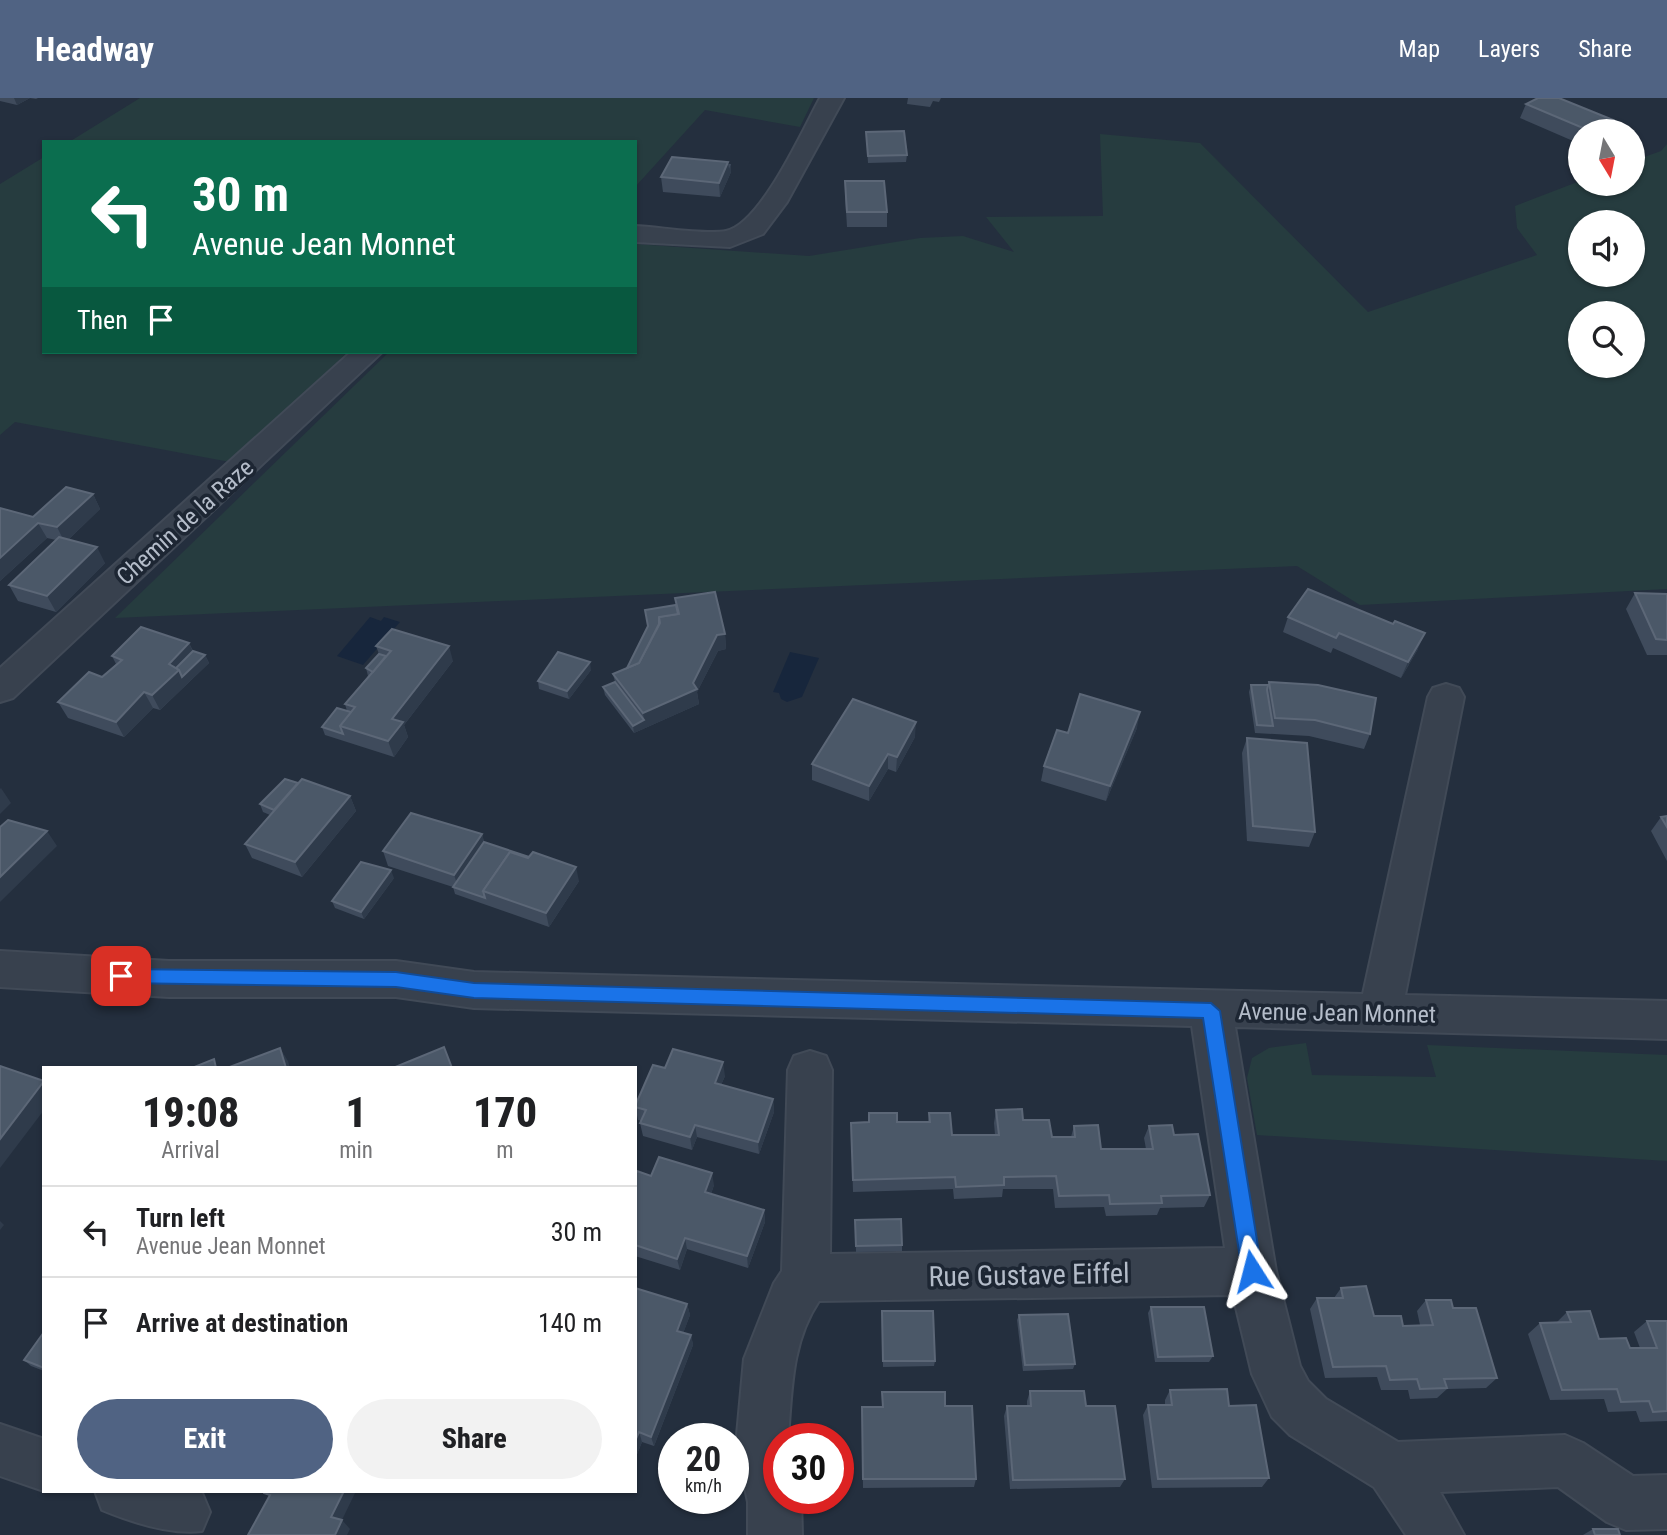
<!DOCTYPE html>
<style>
:root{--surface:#fff;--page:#f2f2f2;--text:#202124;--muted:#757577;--line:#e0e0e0;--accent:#506383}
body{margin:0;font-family:"Roboto Condensed",sans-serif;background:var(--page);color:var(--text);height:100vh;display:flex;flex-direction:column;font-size:26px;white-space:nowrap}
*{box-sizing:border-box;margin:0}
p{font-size:23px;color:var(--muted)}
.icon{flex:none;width:38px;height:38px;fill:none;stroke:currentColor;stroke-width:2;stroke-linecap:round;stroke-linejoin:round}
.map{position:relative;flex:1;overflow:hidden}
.drawer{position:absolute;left:42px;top:968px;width:595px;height:427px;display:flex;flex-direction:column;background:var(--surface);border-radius:0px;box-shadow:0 2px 5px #0004}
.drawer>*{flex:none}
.hud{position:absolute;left:42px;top:42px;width:595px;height:214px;border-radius:0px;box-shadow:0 2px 5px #0004;background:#0b6e4f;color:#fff;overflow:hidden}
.needle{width:46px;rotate:170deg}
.buttons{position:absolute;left:1568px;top:21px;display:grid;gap:14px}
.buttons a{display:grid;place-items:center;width:77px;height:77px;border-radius:50%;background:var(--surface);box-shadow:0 2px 5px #0004;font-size:35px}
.speed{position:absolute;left:658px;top:1325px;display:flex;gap:14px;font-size:35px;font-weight:700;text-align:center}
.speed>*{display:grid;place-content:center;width:91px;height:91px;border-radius:50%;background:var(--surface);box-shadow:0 2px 5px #0004;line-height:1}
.speed small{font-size:18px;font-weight:400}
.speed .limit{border:10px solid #d22;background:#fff;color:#111}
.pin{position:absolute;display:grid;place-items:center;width:60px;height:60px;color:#fff;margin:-30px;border-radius:14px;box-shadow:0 4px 10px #0006}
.me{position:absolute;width:77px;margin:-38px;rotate:351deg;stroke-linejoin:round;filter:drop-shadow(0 0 5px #0008)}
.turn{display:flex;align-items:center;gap:24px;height:147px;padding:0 35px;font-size:32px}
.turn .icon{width:91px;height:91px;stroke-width:2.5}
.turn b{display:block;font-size:49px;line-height:60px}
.then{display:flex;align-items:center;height:66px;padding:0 35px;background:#0003;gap:14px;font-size:26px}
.eta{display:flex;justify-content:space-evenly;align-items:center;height:119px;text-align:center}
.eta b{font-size:42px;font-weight:800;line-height:49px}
.button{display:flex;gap:14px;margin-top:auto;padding:14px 35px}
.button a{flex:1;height:80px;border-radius:42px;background:var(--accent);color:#fff;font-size:28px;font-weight:800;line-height:80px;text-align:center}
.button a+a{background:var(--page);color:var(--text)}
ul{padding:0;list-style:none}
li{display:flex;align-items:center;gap:21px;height:91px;padding:0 35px;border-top:2px solid var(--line)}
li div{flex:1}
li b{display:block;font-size:26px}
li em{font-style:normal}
header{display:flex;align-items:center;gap:42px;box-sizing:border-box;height:98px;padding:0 35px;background:var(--accent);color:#fff}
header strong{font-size:33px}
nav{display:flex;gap:38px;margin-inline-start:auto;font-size:24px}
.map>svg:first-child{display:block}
.green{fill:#263c3f;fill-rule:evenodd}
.water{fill:#17263c}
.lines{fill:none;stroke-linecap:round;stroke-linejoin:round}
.minor-casing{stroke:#414a57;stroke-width:4}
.minor{fill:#38414e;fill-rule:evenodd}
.wall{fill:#3f4b5c}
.shaded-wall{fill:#2f3b4b}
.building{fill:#4b5868;stroke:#5c6777;stroke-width:2}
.route{fill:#1a73e8;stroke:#114b97;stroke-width:2}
.labels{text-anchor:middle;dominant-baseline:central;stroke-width:7;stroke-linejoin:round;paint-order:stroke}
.street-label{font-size:24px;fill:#b4bcc9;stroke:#1d2633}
.near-street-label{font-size:28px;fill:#b4bcc9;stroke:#1d2633}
</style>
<header>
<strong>Headway</strong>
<nav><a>Map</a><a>Layers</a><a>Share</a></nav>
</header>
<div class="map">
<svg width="1667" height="1437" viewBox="0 0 1667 1437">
<rect width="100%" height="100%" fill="#242f3e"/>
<g class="green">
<polygon points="140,0 814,0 800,29 705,12 635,89 635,44 69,44"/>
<path d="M1100 36 1200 45 1368 214 1537 157 1517 130 1515 108 1580 83 1633 86V63L1661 53 1667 46V491L1360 507 1297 468 115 520 389 254H635V146L809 158 920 140 963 138 1014 154 986 119 1103 118ZM1633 124V177H1580V124ZM1580 215H1633V268H1580Z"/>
<polygon points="44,59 44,254 348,254 230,364 15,324 0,337 0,86"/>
<polygon points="1306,945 1312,977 1436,979 1427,947 1667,957 1667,1063 1257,1037 1247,980 1252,960 1269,950"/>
</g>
<g class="water">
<polygon points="370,519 381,523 384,519 400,524 363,567 337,558"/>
<polygon points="790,554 819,560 802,599 787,604 781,601 779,595 773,594"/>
</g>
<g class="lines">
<g class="minor-casing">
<g id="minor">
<path d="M820 0H844L787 104 763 136 730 149 635 144V128C659 129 705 137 726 133 761 126 803 31 820 0Z"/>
<polygon points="351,254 382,254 13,600 0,604 0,570"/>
<path d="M1446 586 1459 590 1464 599 1405 897 1667 903V941L1235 929 1276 1173 1300 1268 1308 1283 1326 1301 1398 1344 1565 1337 1583 1345 1633 1378 1667 1377V1431L1626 1432 1607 1424 1558 1389 1440 1394 1464 1437H1406L1374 1389 1290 1337 1272 1319 1252 1276 1233 1197 819 1203C791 1245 792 1293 788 1340H779V1400H801L802 1437H748V1404L736 1348 744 1261 774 1185 782 1173 788 972 794 958 810 953 826 958 832 972 830 1156 1225 1150 1192 928 474 910 396 899H169L0 889V853L169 863H396L474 874 1363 896 1428 599 1433 590Z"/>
<polygon points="0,1326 44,1341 44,1393 0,1378"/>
<path d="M95 1393H197L202 1395 210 1414 202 1433C171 1437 131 1424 102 1412Z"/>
</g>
</g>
<use href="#minor" class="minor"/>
</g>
<g class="wall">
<polygon points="0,0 38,0 36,1 30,0 17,7 0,3"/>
<polygon points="908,0 941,0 939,4 933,3 930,9 907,6"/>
<polygon points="1526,6 1613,22 1608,33 1580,33 1580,46 1520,20"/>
<polygon points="866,34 907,57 906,64 868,65"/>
<polygon points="728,64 728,66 731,66 731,74 720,99 663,94 661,79"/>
<polygon points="845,83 887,114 887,129 847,129 845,98"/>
<polygon points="93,396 100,411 68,442 105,465 56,514 18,503 9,487 56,442 47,440 0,483 0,410 33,419"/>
<polygon points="1635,495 1667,496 1667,557 1647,557 1626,511"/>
<polygon points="675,500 725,536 726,551 718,553 697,594 699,606 634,635 605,597 603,589 615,584 613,576 627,570 676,507"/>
<polygon points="1288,519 1393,526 1418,551 1401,580 1333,550 1331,555 1283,534"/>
<polygon points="189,545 193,553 205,557 209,565 160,612 153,610 124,639 68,620 58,604 102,579 116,566 112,558"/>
<polygon points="376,548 453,563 404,627 408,639 394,659 325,637 322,629 347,613 345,606 368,578 366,570 379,556"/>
<polygon points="591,572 569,601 539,591 538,583"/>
<polygon points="1269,584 1370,636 1364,651 1309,638 1255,635 1249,594 1251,587 1268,587"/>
<polygon points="1137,630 1106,703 1041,683 1044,668 1068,635"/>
<polygon points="915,639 896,674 888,671 869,703 812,682 812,666"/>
<polygon points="1247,640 1315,734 1309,749 1247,743 1242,655"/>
<polygon points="298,685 350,698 356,713 302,779 252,760 245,746 270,717 263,714 260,706"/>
<polygon points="1667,718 1667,763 1651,733 1661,719"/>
<polygon points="482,736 484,744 579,783 549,829 455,796 453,789 388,768 383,753"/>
<polygon points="394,780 364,821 335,810 332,803"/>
<polygon points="665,970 725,978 721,987 773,1001 774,1014 759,1056 697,1039 692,1052 643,1038 640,1025 641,1023 638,1022 635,1008"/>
<polygon points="996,1012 1023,1022 1052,1039 1071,1039 1074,1028 1101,1051 1146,1051 1144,1040 1149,1028 1174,1037 1210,1097 1204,1109 1160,1110 1157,1117 1106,1118 1104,1109 1055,1110 1053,1091 1003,1091 1002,1099 954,1101 953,1091 853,1094 851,1025 868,1024 869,1015 897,1024 928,1024 929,1015 952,1037 995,1037 994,1025"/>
<polygon points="635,1077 651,1078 714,1087 711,1096 764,1112 765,1124 748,1170 687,1151 680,1172 635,1158"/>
<polygon points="855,1122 902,1147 902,1153 856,1154"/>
<polygon points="635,1190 687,1206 690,1217 683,1235 691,1237 693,1247 654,1348 642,1344 635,1361"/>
<polygon points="1341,1190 1374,1218 1403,1228 1420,1227 1417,1213 1426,1202 1453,1210 1497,1280 1486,1290 1447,1291 1437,1300 1410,1301 1408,1292 1381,1292 1377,1279 1325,1280 1310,1211 1317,1200 1334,1200"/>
<polygon points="1151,1209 1213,1258 1209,1264 1155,1264 1148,1215"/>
<polygon points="882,1213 935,1263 934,1268 883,1269"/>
<polygon points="1567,1214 1599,1241 1630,1250 1640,1250 1634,1234 1647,1223 1667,1223 1667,1323 1640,1324 1636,1313 1608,1314 1604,1301 1550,1302 1528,1236 1540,1225 1557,1224"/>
<polygon points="1019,1217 1075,1266 1073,1271 1023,1273 1017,1222"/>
<polygon points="44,1234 44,1273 31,1268 24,1262"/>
<polygon points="1170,1292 1269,1380 1262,1389 1152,1390 1143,1317 1148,1307 1165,1307 1165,1302"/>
<polygon points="1030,1293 1086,1308 1125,1381 1120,1389 1010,1391 1004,1318 1007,1308 1027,1308 1027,1303"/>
<polygon points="882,1294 945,1308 976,1381 974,1389 863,1390 862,1309 882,1309"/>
<polygon points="1593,1431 1620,1437 1583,1437"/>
</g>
<g class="shaded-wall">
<polygon points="14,0 30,0 17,7"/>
<polygon points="1613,22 1608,33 1593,33"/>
<polygon points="728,64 729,71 731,66 731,74 720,99 719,85"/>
<polygon points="93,396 100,411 65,445 57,429"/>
<polygon points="38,425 47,440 0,483 0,460"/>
<polygon points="97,449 105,465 56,514 47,498"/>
<polygon points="1425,535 1418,551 1401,580 1408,564"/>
<polygon points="725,536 726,551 718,553 697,594 699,606 634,635 633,628 644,622 643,615 693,585 717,537"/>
<polygon points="189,545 196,561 205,557 209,565 160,612 152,597 169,566"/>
<polygon points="449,548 453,563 404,627 408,639 394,659 388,643 392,621"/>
<polygon points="590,564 591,572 569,601 567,593"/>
<polygon points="144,594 153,610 124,639 116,624"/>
<polygon points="1140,614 1137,630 1106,703 1110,688"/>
<polygon points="916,624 915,639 896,674 897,659"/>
<polygon points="888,656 888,671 869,703 869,688"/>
<polygon points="1,690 11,705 0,716 0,691"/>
<polygon points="350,698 356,713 302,779 295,764"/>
<polygon points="47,733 57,748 0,804 0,779"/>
<polygon points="482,736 486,751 459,791 454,777"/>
<polygon points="576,769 579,783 549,829 546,815"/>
<polygon points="391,772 394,780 364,821 361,814"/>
<polygon points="280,950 288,963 290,970 286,970"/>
<polygon points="723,964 725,978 716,998 715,985"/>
<polygon points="44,984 44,1012 0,1070 0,1041"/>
<polygon points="773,1001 774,1014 759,1056 758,1044"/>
<polygon points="695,1027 697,1039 692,1052 690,1039"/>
<polygon points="712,1075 714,1087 707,1107 705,1094"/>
<polygon points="764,1112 765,1124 748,1170 747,1158"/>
<polygon points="0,1123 4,1127 0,1132"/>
<polygon points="685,1140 687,1151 680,1172 677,1161"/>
<polygon points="687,1206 690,1217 680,1244 677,1233"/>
<polygon points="691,1237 693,1247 654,1348 651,1339"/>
<polygon points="639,1334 642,1344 635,1361 635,1343"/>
<polygon points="344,1393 356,1393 342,1422 350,1431 347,1437 335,1437 331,1419"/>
</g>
<g class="building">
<polygon points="1538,0 1559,0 1613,22 1593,33 1590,33 1526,6"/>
<polygon points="904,33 907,57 868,58 866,34"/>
<polygon points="672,59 728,64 719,85 661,79"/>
<polygon points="845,83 884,83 887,114 847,114"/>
<polygon points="66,389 93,396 57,429 38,425 0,460 0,410 33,419"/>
<polygon points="59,439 97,449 47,498 9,487"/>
<polygon points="1308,491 1393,526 1395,523 1425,535 1408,564 1339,535 1336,540 1288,519"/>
<polygon points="715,494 725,536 717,537 693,585 697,591 643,615 613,576 639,565 660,525 659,519 679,516 675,500"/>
<polygon points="1635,495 1667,496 1667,542 1656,541"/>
<polygon points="676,507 678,516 659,519 659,526 639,565 627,570 648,528 645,512"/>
<polygon points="141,529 189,545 169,566 179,572 152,597 144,594 116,624 58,604 89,574 102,579 122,562 112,558"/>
<polygon points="392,531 449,548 392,621 403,624 388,643 340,628 355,609 345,606 391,553 376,548"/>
<polygon points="193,553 205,557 182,579 179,572 176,570"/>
<polygon points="558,554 590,564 567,593 538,583"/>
<polygon points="379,556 386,558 373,574 366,570"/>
<polygon points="615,584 644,622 633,628 603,589"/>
<polygon points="1269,584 1318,587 1376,600 1370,636 1315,622 1275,620"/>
<polygon points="1251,587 1268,587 1267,592 1273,628 1257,627"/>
<polygon points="1080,596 1140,614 1110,688 1044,668 1057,632 1068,635"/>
<polygon points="853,601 916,624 897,659 888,656 869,688 812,666"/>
<polygon points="337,610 351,614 340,628 343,636 322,629"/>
<polygon points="1247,640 1307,645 1315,734 1253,728"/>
<polygon points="285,681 298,685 274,712 260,706"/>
<polygon points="302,681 350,698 295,764 245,746"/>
<polygon points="411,715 482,736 454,777 383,753"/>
<polygon points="1667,718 1667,729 1661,719"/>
<polygon points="8,722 47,733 0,779 0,729"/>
<polygon points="484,744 529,759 528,760 510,754 483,793 485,800 453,789"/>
<polygon points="510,754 528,760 533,754 576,769 546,815 483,793"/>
<polygon points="361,764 391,772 361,814 332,803"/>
<polygon points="444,949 452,970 393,970"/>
<polygon points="280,950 286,970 227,970"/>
<polygon points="673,951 723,964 715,985 773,1001 758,1044 695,1027 690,1039 640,1025 646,1012 635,1009 635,1008 653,967 665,970"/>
<polygon points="214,961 216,970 192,970"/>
<polygon points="0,968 44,983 0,1041"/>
<polygon points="1022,1011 1023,1022 1049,1022 1052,1039 1075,1039 1074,1028 1098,1027 1101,1051 1153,1051 1149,1028 1172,1027 1174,1037 1198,1036 1210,1097 1161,1098 1162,1105 1110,1106 1109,1097 1059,1098 1056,1078 1004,1079 1004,1087 956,1089 955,1079 853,1082 851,1025 869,1024 869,1015 897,1015 897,1024 930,1024 929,1015 950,1015 952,1037 999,1037 996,1012"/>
<polygon points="659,1059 712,1075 705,1094 764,1112 747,1158 685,1140 677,1161 635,1147 635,1077 637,1073 651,1078"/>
<polygon points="901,1121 902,1147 856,1148 855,1122"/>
<polygon points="1366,1188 1374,1218 1401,1218 1403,1228 1433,1227 1426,1202 1451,1202 1453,1210 1476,1210 1497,1280 1444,1281 1447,1290 1420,1291 1417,1281 1390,1282 1386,1268 1333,1269 1317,1200 1343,1200 1341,1190"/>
<polygon points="635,1190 687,1206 677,1233 691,1237 651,1339 639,1334 635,1343"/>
<polygon points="1151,1209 1204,1209 1213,1258 1158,1259"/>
<polygon points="882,1213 933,1213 935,1263 883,1263"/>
<polygon points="1590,1213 1599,1241 1626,1240 1630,1250 1657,1250 1647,1223 1667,1223 1667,1313 1653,1314 1649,1303 1621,1304 1617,1291 1562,1292 1540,1225 1571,1224 1567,1214"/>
<polygon points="1068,1216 1075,1266 1025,1267 1019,1217"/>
<polygon points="44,1234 44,1270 24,1262"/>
<polygon points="1227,1291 1229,1308 1256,1307 1269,1380 1158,1381 1148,1307 1172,1307 1170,1292"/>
<polygon points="1030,1293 1084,1293 1086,1308 1115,1308 1125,1381 1013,1382 1007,1308 1031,1308"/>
<polygon points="882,1294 945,1294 945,1308 972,1308 976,1381 863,1381 862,1309 883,1309"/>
<polygon points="264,1393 344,1393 331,1419 342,1422 335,1437 248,1437 270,1397 264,1395"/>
<polygon points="1593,1431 1618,1431 1620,1437 1595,1437"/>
</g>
<polygon class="route" points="121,871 396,874 474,885 1211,905 1220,913 1262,1173 1259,1180 1252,1182 1245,1180 1242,1173 1203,920 474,900 396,889 121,885 112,878"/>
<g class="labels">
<g class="street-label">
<text transform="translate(185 424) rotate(-42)">Chemin de la Raze</text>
<text transform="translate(1337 915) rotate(1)">Avenue Jean Monnet</text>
</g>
<g class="near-street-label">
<text transform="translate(1029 1177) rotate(-1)">Rue Gustave Eiffel</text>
</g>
</g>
</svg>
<div class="buttons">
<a><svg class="needle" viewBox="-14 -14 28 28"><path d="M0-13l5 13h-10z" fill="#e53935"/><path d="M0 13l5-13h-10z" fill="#757577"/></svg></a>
<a><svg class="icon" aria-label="sound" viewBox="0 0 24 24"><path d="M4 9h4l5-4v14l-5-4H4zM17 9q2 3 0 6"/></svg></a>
<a><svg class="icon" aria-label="search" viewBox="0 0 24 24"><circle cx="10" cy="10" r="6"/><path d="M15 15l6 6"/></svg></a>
</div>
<div class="speed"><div>20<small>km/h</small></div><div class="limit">30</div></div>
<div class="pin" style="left:121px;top:878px;background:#d93025"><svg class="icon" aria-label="arrive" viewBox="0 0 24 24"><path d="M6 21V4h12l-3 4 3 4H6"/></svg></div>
<svg class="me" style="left:1252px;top:1173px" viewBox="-20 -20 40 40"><path d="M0-17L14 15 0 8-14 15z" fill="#1a73e8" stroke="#fff" stroke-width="4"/></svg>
<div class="hud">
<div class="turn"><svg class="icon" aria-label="left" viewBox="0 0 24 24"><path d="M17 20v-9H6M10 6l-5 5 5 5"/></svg><div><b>30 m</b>Avenue Jean Monnet</div></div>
<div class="then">Then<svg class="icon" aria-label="arrive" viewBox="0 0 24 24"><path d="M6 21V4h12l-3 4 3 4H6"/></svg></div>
</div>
<section class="drawer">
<div class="eta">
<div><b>19:08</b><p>Arrival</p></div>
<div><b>1</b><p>min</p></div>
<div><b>170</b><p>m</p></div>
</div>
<ul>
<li><svg class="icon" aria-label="left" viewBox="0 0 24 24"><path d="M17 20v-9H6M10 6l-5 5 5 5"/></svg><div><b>Turn left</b><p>Avenue Jean Monnet</p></div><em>30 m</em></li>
<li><svg class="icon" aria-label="arrive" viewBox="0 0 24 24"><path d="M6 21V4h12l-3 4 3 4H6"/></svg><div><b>Arrive at destination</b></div><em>140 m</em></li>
</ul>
<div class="button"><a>Exit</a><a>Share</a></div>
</section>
</div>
